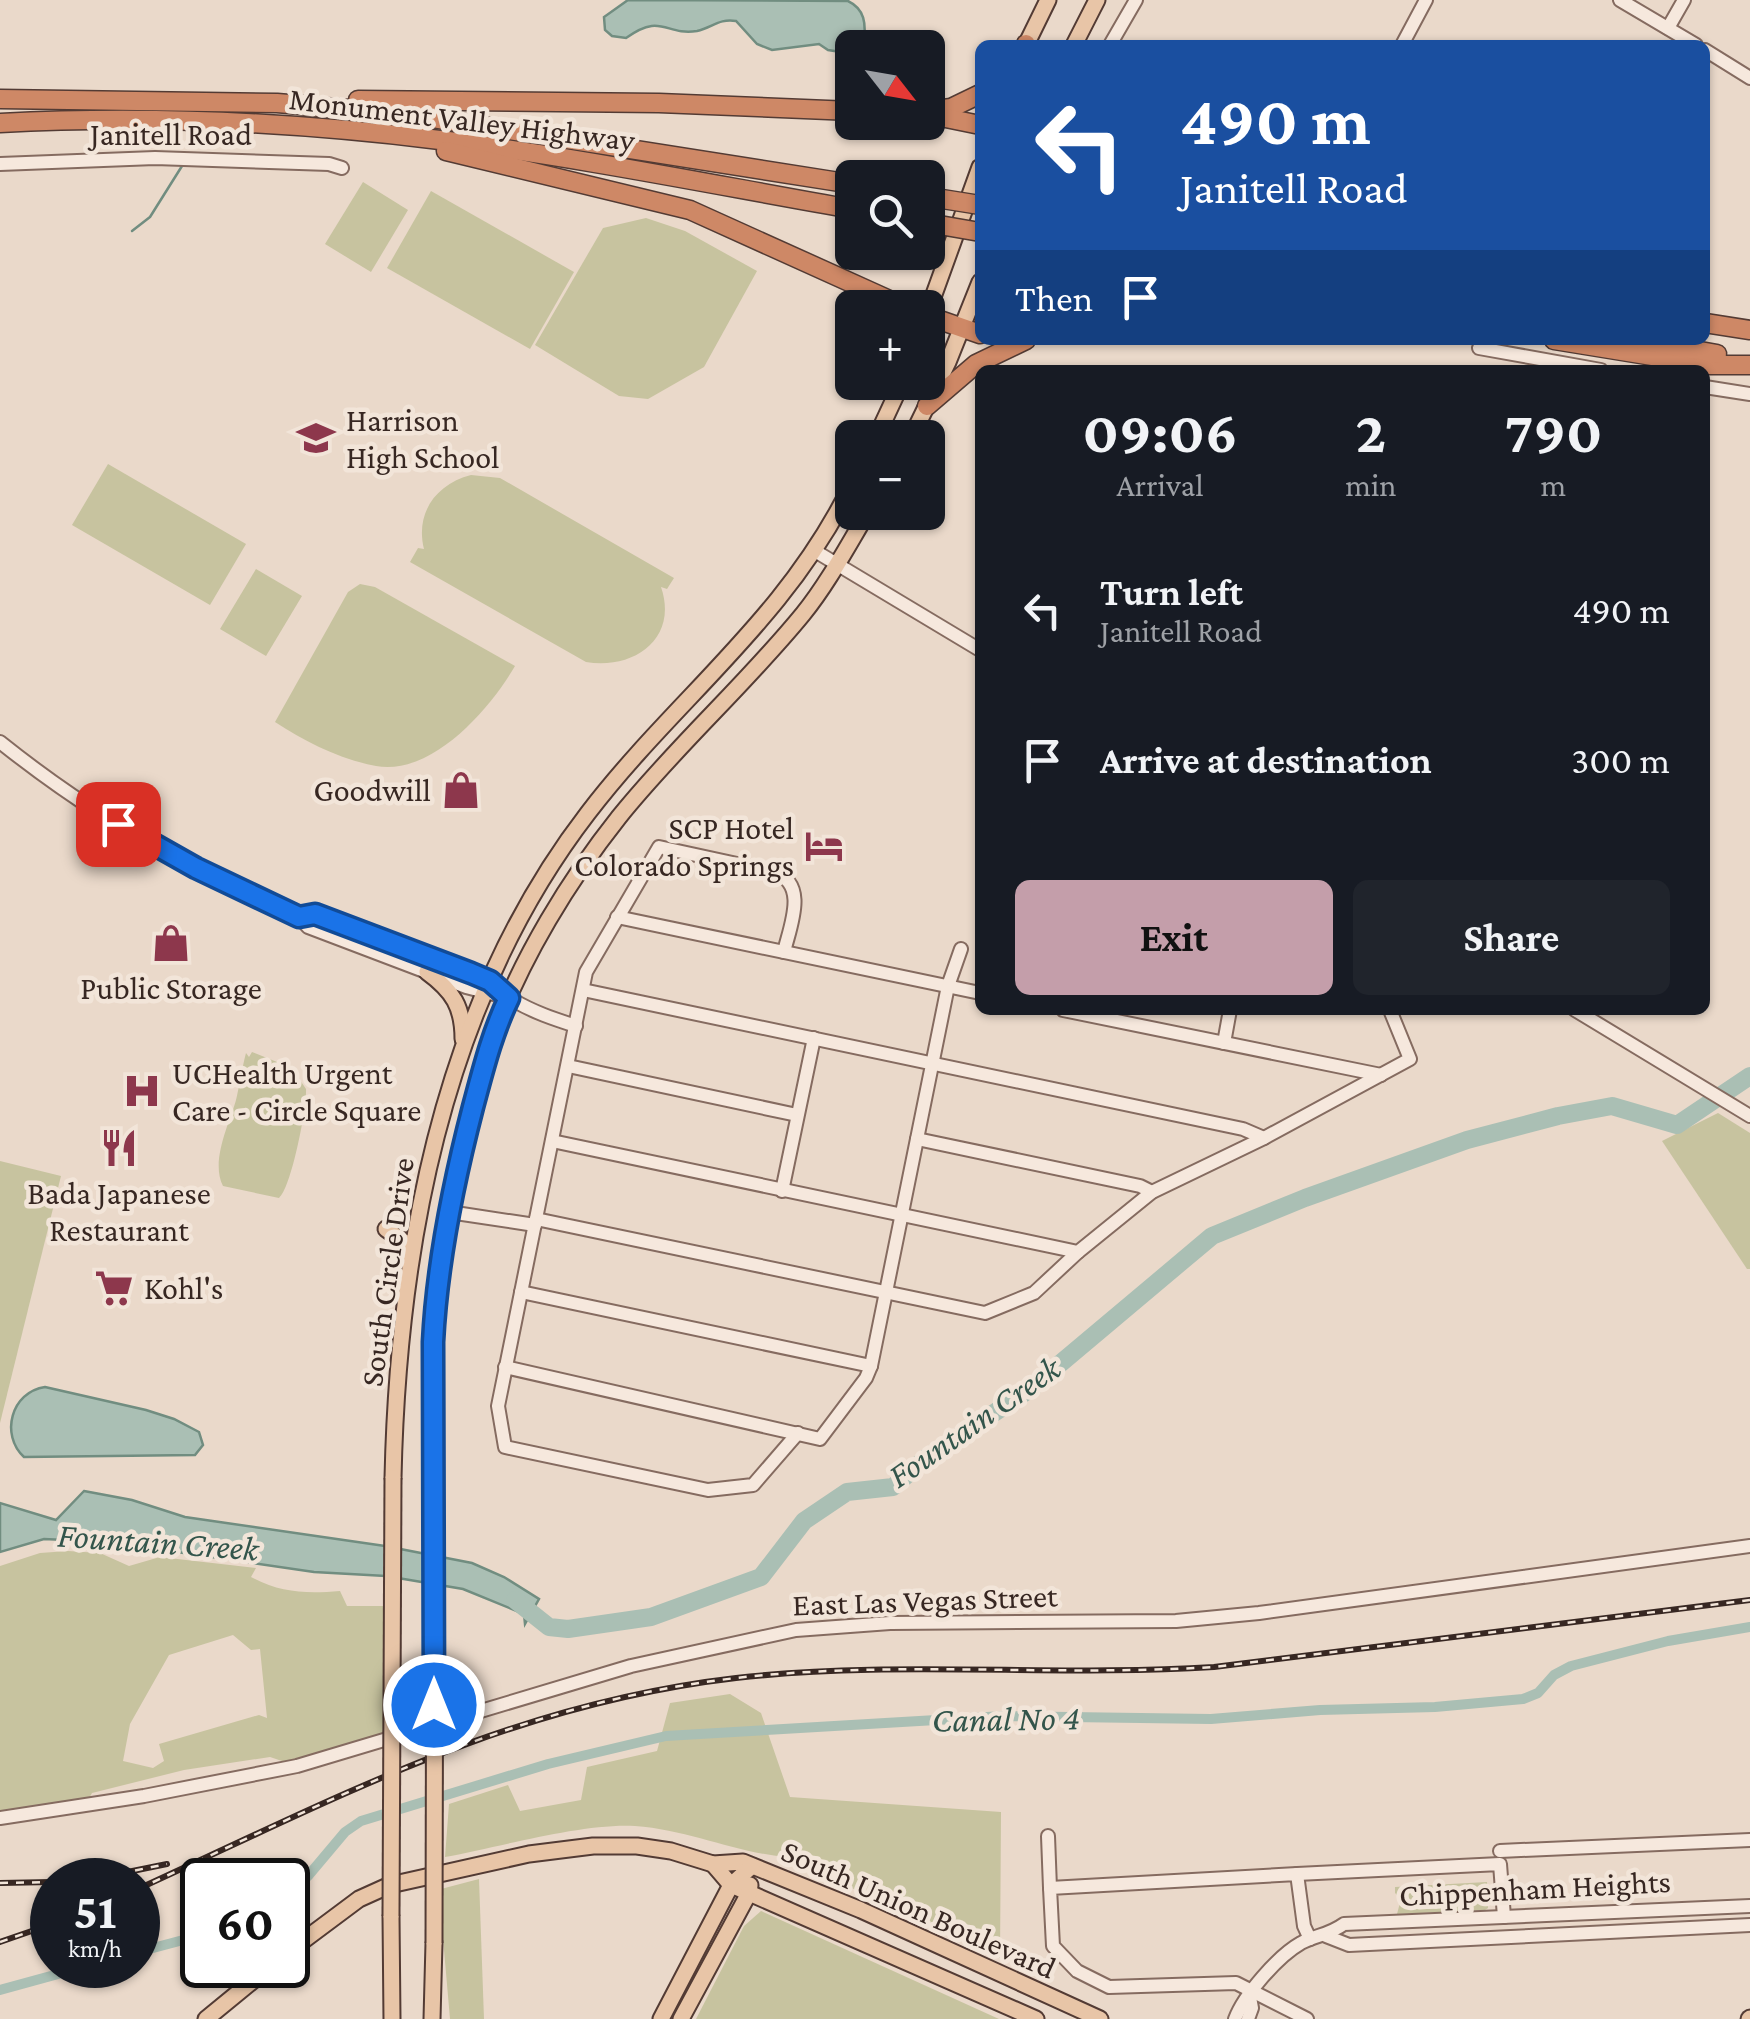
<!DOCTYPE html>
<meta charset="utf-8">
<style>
:root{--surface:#171b24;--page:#20242c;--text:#f1f3f6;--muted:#9ea1a6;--accent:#c49eaa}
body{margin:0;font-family:"Crimson Pro",serif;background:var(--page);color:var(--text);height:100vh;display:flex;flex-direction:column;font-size:38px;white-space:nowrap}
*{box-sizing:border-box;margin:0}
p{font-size:32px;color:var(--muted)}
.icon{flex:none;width:55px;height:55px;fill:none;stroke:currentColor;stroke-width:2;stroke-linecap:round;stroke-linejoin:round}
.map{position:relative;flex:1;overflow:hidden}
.drawer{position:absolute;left:975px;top:365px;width:735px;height:650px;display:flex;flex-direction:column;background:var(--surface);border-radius:15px;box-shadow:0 2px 8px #0004}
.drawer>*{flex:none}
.top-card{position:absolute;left:975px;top:40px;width:735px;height:305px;border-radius:15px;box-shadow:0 2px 8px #0004;background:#1a4fa0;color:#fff;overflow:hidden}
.needle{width:65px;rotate:121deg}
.buttons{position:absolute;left:835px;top:30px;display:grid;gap:20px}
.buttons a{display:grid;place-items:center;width:110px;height:110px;border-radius:15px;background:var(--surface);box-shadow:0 2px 8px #0004;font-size:50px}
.speed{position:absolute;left:30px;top:1858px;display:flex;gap:20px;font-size:50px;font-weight:700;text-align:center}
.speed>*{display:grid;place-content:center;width:130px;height:130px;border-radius:50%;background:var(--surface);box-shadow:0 2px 8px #0004;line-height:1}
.speed small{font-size:25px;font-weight:400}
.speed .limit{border:5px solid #111;border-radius:15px;background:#fff;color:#111}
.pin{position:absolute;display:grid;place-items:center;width:85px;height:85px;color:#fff;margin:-42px;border-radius:20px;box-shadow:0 5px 15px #0006}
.me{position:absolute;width:110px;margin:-55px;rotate:0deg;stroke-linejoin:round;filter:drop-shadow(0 0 8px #0008)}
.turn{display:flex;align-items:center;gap:35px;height:210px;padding:0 40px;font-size:45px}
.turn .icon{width:130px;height:130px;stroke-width:2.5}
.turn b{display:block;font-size:70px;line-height:85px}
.then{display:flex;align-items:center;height:95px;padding:0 40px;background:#0003;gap:20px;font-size:38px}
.eta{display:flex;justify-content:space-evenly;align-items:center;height:170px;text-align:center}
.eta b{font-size:60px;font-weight:700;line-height:70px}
.button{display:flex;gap:20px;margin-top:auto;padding:20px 40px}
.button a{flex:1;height:115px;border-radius:15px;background:var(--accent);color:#111;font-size:40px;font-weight:700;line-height:115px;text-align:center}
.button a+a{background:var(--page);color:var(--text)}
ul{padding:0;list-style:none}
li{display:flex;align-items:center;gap:30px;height:150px;padding:0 40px}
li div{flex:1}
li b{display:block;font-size:38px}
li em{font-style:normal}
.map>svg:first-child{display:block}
.green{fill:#c7c39f;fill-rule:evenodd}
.water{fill:#aabfb4;stroke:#718d80;stroke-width:2.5}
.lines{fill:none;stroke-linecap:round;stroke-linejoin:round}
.stream{stroke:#718d80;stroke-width:2.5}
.canal{stroke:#aabfb4;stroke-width:10}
.river{stroke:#aabfb4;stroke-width:18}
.minor-casing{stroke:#856b60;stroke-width:16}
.major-casing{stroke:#533b34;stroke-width:19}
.highway-casing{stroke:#533b34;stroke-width:21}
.minor{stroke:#f6e8dd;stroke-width:12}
.major{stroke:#e8c5a7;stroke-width:15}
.highway{stroke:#ce8866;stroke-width:18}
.rail-casing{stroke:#372722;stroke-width:6}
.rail{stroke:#f2e5d9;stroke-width:2.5;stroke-dasharray:8;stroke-linecap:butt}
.major-bridge-casing{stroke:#533b34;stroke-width:19;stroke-linecap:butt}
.highway-bridge-casing{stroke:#533b34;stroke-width:21;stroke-linecap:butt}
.major-bridge{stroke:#e8c5a7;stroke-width:15}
.highway-bridge{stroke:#ce8866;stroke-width:18}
.route-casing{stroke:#114b97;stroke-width:25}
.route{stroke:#1a73e8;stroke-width:18}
.labels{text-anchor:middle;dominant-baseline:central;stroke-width:9;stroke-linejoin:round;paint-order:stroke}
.street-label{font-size:32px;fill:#372722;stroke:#f2e5d9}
.poi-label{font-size:32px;fill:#372722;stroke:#f2e5d9;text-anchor:start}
.water-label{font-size:35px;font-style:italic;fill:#33554b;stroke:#f2e5d9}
</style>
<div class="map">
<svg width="1750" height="2019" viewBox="0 0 1750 2019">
<rect width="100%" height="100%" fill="#ead9ca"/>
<g class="green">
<polygon points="363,182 408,210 371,272 325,244"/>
<polygon points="431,191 574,272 530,349 387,268"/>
<polygon points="646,218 685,231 757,271 704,367 648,399 619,396 535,345 603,228"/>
<polygon points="108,464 246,544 210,605 72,525"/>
<path d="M471 475 500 478 674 578 667 589 661 587C679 640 632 670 586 662L410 562 418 548 424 549C415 513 436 484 471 475Z"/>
<polygon points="256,569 302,596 266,656 220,629"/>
<path d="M360 584 375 587 515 666C490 709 432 776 376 766 339 759 306 742 275 722L348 592Z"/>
<path d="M252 1052 292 1068 306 1089C307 1108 291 1189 279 1198L223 1186C210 1161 230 1122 236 1100 239 1088 242 1068 246 1053L249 1057Z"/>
<polygon points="1718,1113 1750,1133 1750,1269 1747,1269 1662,1141"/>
<polygon points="0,1161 61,1176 0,1423"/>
<path d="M68 1551 100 1553 129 1566 160 1557 256 1568 251 1577C280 1593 307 1594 340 1591L347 1606H391L398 1737 297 1766 270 1757 184 1770 92 1793 86 1804 0 1815V1566L40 1553ZM233 1635 251 1650 260 1649 267 1718 259 1715 159 1744 164 1761 153 1768 123 1761 130 1724 169 1655Z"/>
<path d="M730 1694 761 1713 790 1797 1001 1812 1000 1958 786 1857C733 1852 689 1830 635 1826 582 1823 500 1847 445 1857L449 1804 508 1785 520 1811 581 1800 587 1767 657 1751 670 1703Z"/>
<polygon points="479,1879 484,2019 450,2019 441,1915 441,1889"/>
<polygon points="1487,1882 1488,1908 1485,1910 1397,1914 1401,1899 1395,1893 1395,1887"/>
<polygon points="761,1911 999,2019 696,2019 744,1926"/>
</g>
<g class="water">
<path d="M628 0 848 1C865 9 866 24 864 41L847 53 828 50 819 44 772 50 757 44 736 21C719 18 712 28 697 31 665 36 662 12 626 38L612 36 605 30 604 17Z"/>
<path d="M45 1387 146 1410 174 1419 199 1432 203 1445 195 1455 24 1457C0 1435 11 1392 45 1387Z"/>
<polygon points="84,1491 132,1500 185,1517 385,1546 472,1563 504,1577 539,1599 525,1624 524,1614 463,1589 386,1576 314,1572 108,1542 44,1539 0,1552 0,1503 56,1520"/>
</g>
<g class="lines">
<polyline class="stream" points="132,231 150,217 182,166"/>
<g class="canal">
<polyline points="288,1892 308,1876 345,1832 361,1821 548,1764 666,1736 1004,1716 1211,1719 1320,1710 1435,1707 1523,1699 1538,1693 1554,1675 1571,1666 1668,1641 1750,1627"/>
<polyline points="138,1952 202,1935"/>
<polyline points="0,1990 91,1965"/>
</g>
<polyline class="river" points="515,1600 549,1627 568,1629 651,1617 761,1577 804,1521 847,1492 893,1487 925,1459 1030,1389 1212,1236 1305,1198 1467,1140 1558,1116 1612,1106 1677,1125 1750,1076"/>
<g class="minor-casing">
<g id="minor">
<polyline points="1620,0 1696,45"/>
<polyline points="1668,28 1684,0"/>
<polyline points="1110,45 1136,0"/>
<polyline points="1402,45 1426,0"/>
<polyline points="1705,50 1750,78"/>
<polyline points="0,164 155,158 329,164 342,168"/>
<polyline points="1479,348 1601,370"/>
<polyline points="1705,387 1750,394"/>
<polyline points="815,551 980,650"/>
<path d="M0 742C60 790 126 833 194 868 229 885 265 900 299 917L308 927 466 987 509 998"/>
<path d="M299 917 315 914 471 973C488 980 498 991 513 1000 533 1012 554 1019 576 1026"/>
<polyline points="617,917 980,993"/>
<path d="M784 952C790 926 809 884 774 872L659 847 586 972 498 1406 505 1447 708 1490 753 1485 798 1433"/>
<polyline points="583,990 1243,1129 1264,1138"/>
<polyline points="1063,1010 1381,1075"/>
<polyline points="1575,1010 1750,1116"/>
<polyline points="1224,1043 1230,1010"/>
<polyline points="568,1066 797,1115"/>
<polyline points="917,1139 1140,1186 1152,1192"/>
<polyline points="552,1141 1078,1252 1152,1192 1264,1138 1410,1059 1390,1010"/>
<polyline points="782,1191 814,1038"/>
<polyline points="449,1212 535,1225"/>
<polyline points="536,1219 985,1313 1034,1293 1078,1252"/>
<polyline points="521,1292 871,1366"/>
<polyline points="505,1367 820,1439 866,1378 871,1366 948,986 961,949"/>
<polyline points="0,1818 144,1796 297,1766 631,1666 796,1630 890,1623 1176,1621 1259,1613 1750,1546"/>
<polyline points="1048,1836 1050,1888"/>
<polyline points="1500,1851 1750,1840"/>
<polyline points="1297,1874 1500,1864 1504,1917"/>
<polyline points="1326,1936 1349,1945 1750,1925"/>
<path d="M1235 2019C1244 1995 1278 1956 1301 1943 1316 1935 1329 1935 1344 1924L1750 1906"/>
<polyline points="1248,2019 1252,2008 1250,1997"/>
<polyline points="1307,2019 1236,1983 1109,1987 1077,1971 1053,1946 1050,1888 1297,1874 1304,1926 1310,1939"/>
</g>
</g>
<g class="major-casing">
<g id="major">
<polyline points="1026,45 1048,0"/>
<polyline points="1074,45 1097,0"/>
<polyline points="928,311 980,167"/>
<polyline points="876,438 902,382"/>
<polyline points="911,438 948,362 980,282"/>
<path d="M427 972C453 991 463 1007 463 1039"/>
<polyline points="386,1229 404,1242 409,1260"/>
<path d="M393 1478C398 1246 443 1001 588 813 676 698 786 620 852 484"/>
<path d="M435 1488C434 1421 428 1351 437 1284 448 1201 465 1112 494 1033 522 957 569 880 619 817 676 746 745 685 803 614 828 583 847 547 868 512"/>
<polyline points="713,1864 731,1885 1036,2019"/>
<polyline points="391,1916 392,2019"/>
<polyline points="288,1952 359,1899 390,1885 529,1854 593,1846 637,1846 671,1851 713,1864 743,1862 861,1910 1100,2019"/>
<polyline points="206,2019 272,1965"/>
<polyline points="432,2019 434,1943"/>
<polyline points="661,2019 731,1885 752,1866"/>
<polyline points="681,2019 749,1893 750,1885"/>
<polyline points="1749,2019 1750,2018"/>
</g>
</g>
<g class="highway-casing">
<g id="highway">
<polyline points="1026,45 1026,44"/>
<polyline points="0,99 277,103 407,114 852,184"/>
<polyline points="358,100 659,103 852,111"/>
<polyline points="928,111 951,108 980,94"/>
<polyline points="936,116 980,125"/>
<path d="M0 123C146 115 295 122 440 140 578 157 715 185 852 209"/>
<polyline points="446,151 690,210 907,308"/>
<polyline points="928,316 980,334"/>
<polyline points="1705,323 1750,330"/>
<polyline points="1554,340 1708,365 1750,365"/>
<polyline points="1639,340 1717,354"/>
<polyline points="927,406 976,364 1026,340"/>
</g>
</g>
<use href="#minor" class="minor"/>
<use href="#major" class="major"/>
<use href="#highway" class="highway"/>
<g class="rail-casing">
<g id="rail">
<polyline points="88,1880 167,1864"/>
<polyline points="0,1883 52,1882"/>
<path d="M138 1889C339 1797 511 1704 736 1678 895 1660 1054 1677 1214 1667L1750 1600"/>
<polyline points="0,1942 52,1924"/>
</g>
</g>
<use href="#rail" class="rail"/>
<g class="major-bridge-casing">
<g id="major-bridge">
<polyline points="391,1916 393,1478"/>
<polyline points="434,1943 435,1488"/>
</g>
</g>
<g class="highway-bridge-casing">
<g id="highway-bridge">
<polyline points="936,198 980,205"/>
<polyline points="928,223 980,232"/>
</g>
</g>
<use href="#major-bridge" class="major-bridge"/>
<use href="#highway-bridge" class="highway-bridge"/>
</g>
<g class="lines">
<g class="route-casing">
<path id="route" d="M118 824 196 868 299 917 315 914 471 973 490 981 509 998C492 1033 483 1070 473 1107 453 1184 437 1262 433 1342L434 1705"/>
</g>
<use href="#route" class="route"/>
</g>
<defs>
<g id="school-bare" transform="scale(3)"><path d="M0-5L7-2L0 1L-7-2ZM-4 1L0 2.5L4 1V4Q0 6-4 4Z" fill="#8d374c" stroke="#f2e5d9" stroke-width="2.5" paint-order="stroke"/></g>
<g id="shop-bare" transform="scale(3)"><path d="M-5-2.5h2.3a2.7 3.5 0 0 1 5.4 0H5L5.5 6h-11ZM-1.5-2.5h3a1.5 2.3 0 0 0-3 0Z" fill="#8d374c" stroke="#f2e5d9" stroke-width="2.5" paint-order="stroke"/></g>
<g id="hotel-bare" transform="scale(3)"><path d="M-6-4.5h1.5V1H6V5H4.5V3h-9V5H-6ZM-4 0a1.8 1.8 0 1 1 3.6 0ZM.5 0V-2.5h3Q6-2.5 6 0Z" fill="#8d374c" stroke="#f2e5d9" stroke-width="2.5" paint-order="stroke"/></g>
<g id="hospital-bare" transform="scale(3)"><path d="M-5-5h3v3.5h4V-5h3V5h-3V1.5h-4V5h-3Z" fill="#8d374c" stroke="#f2e5d9" stroke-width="2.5" paint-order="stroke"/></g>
<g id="restaurant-bare" transform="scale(3)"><path d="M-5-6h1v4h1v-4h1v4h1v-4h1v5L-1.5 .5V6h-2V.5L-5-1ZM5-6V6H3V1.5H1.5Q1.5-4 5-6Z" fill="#8d374c" stroke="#f2e5d9" stroke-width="2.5" paint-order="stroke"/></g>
<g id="supermarket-bare" transform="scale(3)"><path d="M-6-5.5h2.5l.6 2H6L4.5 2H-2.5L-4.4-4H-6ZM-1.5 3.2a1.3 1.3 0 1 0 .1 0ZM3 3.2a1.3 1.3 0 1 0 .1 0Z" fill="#8d374c" stroke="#f2e5d9" stroke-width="2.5" paint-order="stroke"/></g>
</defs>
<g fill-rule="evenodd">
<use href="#school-bare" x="316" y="438"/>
<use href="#shop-bare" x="461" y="790"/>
<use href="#hotel-bare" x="824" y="846"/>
<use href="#shop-bare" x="171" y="943"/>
<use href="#hospital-bare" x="142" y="1091"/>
<use href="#restaurant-bare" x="119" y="1148"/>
<use href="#supermarket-bare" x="114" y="1288"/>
</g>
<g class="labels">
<g class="street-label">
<text transform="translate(462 119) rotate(7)">Monument Valley Highway</text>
<text x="171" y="134">Janitell Road</text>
<text transform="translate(387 1272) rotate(-82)">South Circle Drive</text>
<text transform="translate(925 1600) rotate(-2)">East Las Vegas Street</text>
<text transform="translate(1535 1888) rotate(-3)">Chippenham Heights</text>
<text transform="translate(919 1909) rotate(24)">South Union Boulevard</text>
</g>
<g class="poi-label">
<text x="346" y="420">Harrison<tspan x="346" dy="37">High School</tspan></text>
<text x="431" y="790" text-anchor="end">Goodwill</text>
<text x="794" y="828" text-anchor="end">SCP Hotel<tspan x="794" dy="37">Colorado Springs</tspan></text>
<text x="171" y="988" text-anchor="middle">Public Storage</text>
<text x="172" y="1073">UCHealth Urgent<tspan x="172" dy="37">Care - Circle Square</tspan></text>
<text x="119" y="1193" text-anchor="middle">Bada Japanese<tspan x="119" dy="37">Restaurant</tspan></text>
<text x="144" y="1288">Kohl's</text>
</g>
<g class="water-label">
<text transform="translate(974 1422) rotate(-35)">Fountain Creek</text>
<text transform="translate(158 1542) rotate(4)">Fountain Creek</text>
<text transform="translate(1006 1719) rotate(-1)">Canal No 4</text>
</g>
</g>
</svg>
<div class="buttons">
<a><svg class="needle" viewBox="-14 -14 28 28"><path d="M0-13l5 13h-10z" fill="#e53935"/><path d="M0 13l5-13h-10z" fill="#9ea1a6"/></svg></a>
<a><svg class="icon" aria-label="search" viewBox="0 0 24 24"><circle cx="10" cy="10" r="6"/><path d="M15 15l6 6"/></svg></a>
<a>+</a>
<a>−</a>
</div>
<div class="speed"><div>51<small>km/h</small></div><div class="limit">60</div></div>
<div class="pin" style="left:118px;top:824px;background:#d93025"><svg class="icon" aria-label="arrive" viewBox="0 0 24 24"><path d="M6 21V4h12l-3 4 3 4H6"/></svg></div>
<svg class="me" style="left:434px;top:1705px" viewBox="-20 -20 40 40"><circle r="17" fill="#1a73e8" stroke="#fff" stroke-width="3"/><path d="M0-11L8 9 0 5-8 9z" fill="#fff"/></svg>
<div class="top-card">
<div class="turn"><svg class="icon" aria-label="left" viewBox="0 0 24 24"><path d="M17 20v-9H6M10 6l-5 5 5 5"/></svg><div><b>490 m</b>Janitell Road</div></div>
<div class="then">Then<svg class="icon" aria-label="arrive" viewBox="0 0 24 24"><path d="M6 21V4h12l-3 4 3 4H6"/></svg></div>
</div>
<section class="drawer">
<div class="eta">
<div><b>09:06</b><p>Arrival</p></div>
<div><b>2</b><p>min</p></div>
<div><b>790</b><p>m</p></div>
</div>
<ul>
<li><svg class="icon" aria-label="left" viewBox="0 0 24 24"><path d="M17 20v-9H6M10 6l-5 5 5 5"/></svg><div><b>Turn left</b><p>Janitell Road</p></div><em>490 m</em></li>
<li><svg class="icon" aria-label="arrive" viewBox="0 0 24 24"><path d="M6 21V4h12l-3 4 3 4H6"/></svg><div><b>Arrive at destination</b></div><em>300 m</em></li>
</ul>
<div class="button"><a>Exit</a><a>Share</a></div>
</section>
</div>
